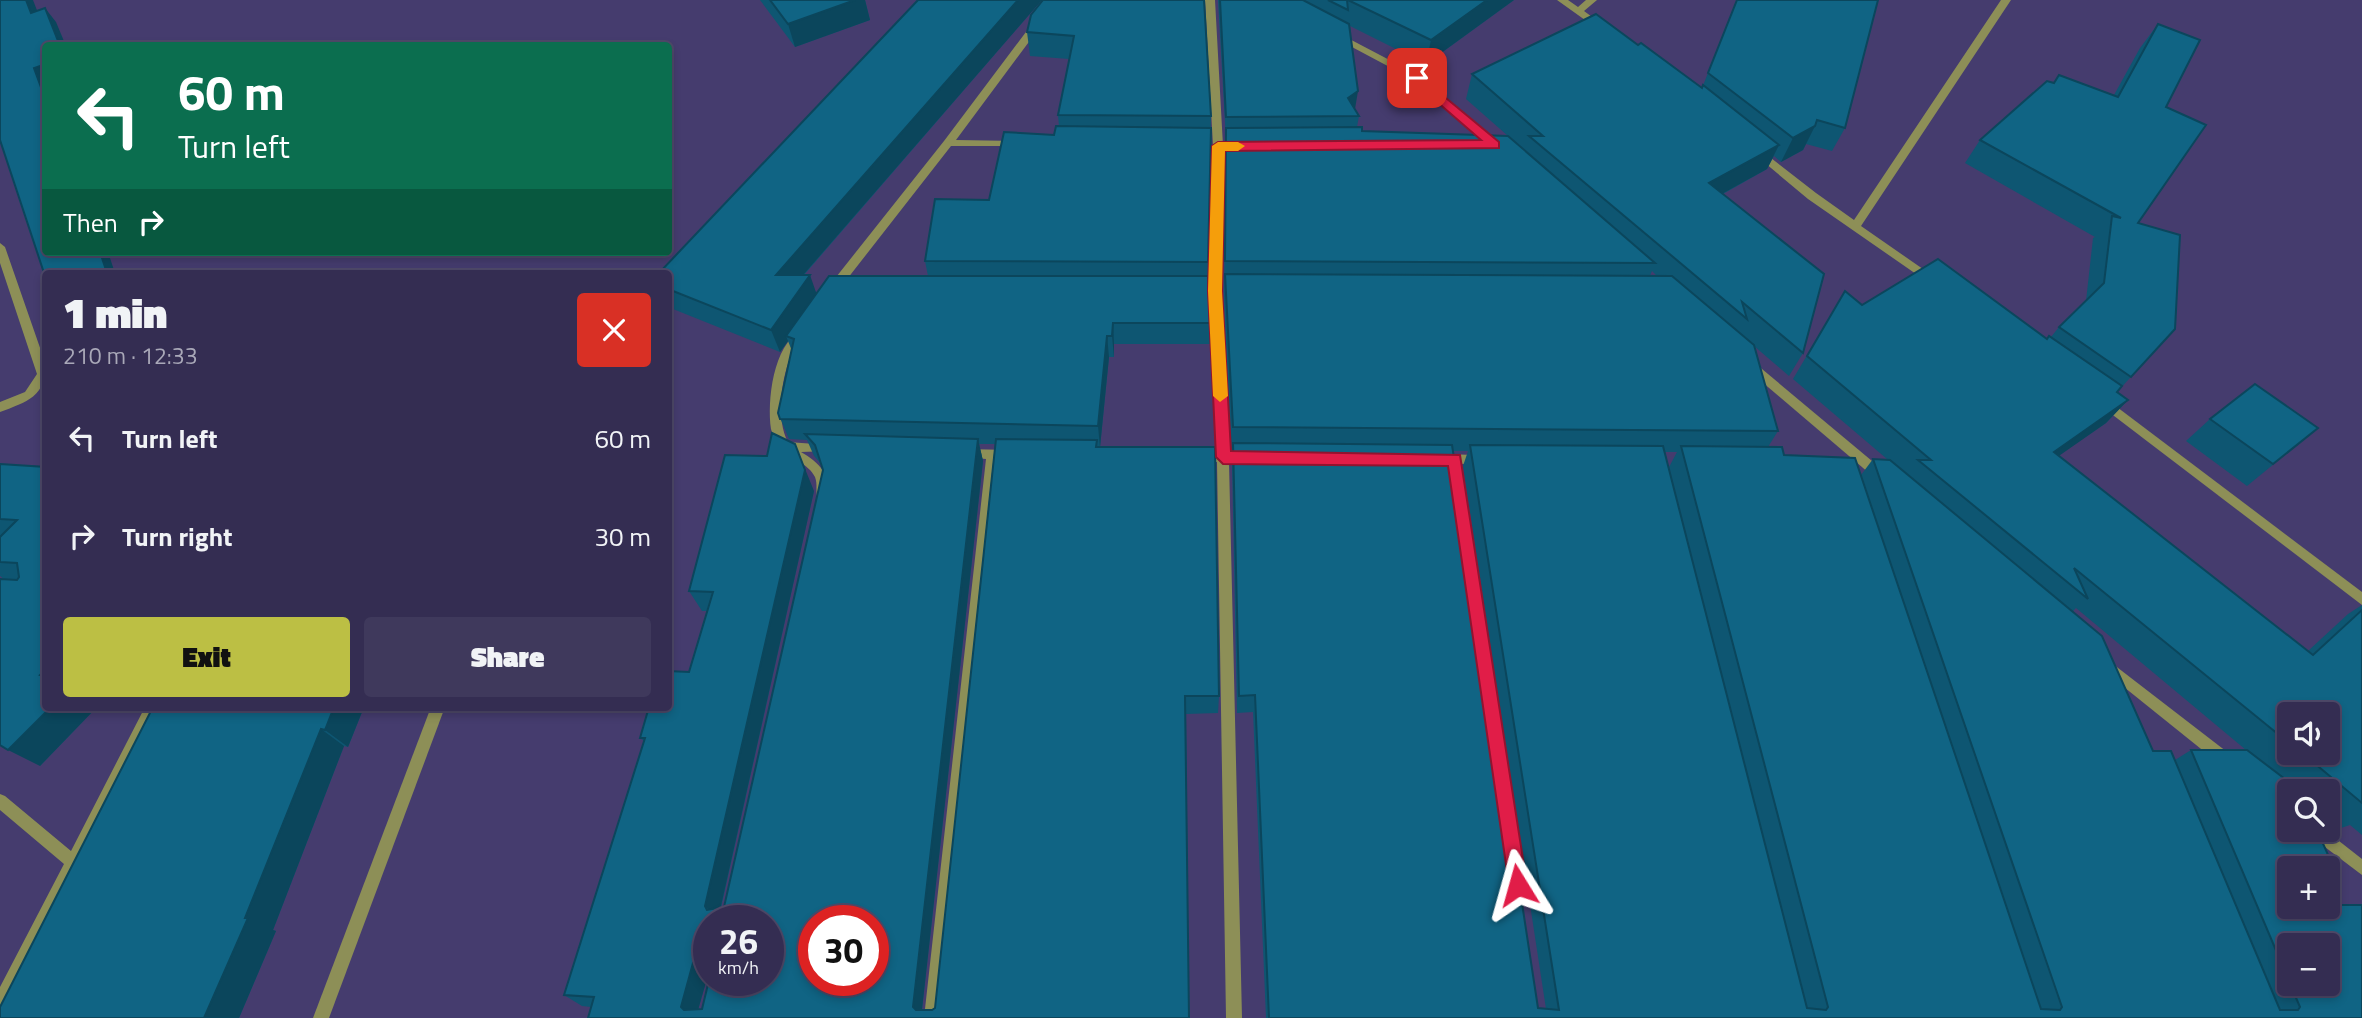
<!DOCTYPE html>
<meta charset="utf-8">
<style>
:root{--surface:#342d52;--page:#3f395c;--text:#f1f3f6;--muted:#a9a8b8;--line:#4e4969;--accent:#bcbf44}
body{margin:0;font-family:"Titillium Web",sans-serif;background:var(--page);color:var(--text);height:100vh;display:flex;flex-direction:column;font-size:26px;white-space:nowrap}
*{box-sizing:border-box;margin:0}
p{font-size:23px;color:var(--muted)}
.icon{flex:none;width:38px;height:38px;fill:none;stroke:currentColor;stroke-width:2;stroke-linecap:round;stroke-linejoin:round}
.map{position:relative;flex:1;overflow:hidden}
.panel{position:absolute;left:42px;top:270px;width:630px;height:441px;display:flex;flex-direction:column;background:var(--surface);border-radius:7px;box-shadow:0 4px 10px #0003,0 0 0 2px var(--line)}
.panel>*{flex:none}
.guide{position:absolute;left:42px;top:42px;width:630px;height:214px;border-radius:7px;box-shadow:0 4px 10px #0003,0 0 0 2px var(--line);background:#0b6e4f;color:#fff;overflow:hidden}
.tools{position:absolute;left:2277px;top:702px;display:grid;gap:14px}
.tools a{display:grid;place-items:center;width:63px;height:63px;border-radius:7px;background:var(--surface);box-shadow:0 4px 10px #0003,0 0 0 2px var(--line);font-size:35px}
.speed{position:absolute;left:693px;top:905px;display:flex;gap:14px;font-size:35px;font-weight:700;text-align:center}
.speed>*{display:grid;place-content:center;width:91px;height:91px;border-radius:50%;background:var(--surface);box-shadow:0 4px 10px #0003,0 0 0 2px var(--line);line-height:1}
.speed small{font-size:18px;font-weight:400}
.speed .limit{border:10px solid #d22;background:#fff;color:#111}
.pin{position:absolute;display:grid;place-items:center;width:60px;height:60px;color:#fff;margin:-30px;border-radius:14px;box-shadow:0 4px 10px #0006}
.me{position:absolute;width:77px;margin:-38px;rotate:352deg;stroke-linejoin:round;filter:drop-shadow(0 0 5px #0008)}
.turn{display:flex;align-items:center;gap:24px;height:147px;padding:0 21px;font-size:32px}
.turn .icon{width:91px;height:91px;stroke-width:2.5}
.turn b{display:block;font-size:49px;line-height:60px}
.then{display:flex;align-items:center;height:66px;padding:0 21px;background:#0003;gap:14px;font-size:26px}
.round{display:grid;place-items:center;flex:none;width:74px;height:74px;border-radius:7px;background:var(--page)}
.summary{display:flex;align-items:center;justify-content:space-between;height:119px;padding:0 21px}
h1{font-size:42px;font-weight:800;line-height:52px}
.primary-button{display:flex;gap:14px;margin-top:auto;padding:14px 21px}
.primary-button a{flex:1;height:80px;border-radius:7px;background:var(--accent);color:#111;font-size:28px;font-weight:800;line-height:80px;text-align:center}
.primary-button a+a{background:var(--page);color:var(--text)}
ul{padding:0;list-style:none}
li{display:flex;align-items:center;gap:21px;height:98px;padding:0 21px}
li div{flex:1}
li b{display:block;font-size:26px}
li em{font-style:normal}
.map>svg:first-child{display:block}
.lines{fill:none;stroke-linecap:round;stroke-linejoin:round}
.minor{fill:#8d8f57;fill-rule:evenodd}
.wall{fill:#0e5672;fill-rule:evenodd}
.shaded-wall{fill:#0b465c}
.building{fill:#106484;stroke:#0b465c;stroke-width:2;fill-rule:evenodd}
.route{fill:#e11d48;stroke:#92132f;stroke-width:2}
.slow{fill:#f59e0b}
</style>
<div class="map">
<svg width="2362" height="1018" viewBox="0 0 2362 1018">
<rect width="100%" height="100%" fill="#453c6e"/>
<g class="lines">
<g class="minor">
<polygon points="1050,0 1060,0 956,140 1018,141 1023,144 1022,146 951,146 837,292 829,292 828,289 829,286 944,141"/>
<polygon points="1205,0 1215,0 1223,146 1220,291 1229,453 1252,455 1254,458 1252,461 1229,462 1242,1018 1226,1018 1217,462 1196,460 1194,457 1196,454 1217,452 1210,291 1213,146"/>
<polygon points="1557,0 1568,0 1578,7 1586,0 1597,0 1584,11 1607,28 1602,31 1599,30"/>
<polygon points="2001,0 2011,0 1861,226 1933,276 1934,279 1929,283 1808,199 1753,153 1758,150 1762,151 1816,193 1854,220"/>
<polygon points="1338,33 1420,76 1499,143 1499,147 1491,147 1414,80 1335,38 1333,36"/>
<path d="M0 243 5 247 46 365C46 396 27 402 0 412V402L25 392 37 374 0 263Z"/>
<path d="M801 331 807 335C802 343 794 350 790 358 781 381 776 420 788 442L829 445 831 448 829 451 801 452C819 462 834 477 826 500H818C815 492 818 485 815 477 809 464 790 458 779 450 776 444 773 437 771 429 767 401 773 345 801 331Z"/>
<polygon points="1752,363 1756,364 1884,471 1886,475 1884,479 1876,479 1748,370 1746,367 1748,364"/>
<polygon points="2105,398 2362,592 2362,605 2101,406 2099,403"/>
<polygon points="966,449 1010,450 1014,452 1016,455 1014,458 997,460 940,1018 924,1018 986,459 962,457 960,454 962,451"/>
<polygon points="1438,454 1479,455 1483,457 1485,460 1483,463 1461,464 1473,546 1471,550 1467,551 1463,550 1461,546 1449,464 1434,462 1432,459 1434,456"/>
<polygon points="2109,661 2231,755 2233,760 2231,765 2226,766 2221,765 2104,671 2102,667 2104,663"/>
<polygon points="145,707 159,707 5,1008 0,1011 0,987 64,864 0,810 0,794 5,796 71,851"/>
<polygon points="431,707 445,707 329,1018 313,1018"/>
<polygon points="2307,830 2325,830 2362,859 2362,875 2309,835"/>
</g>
</g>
<g class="wall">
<polygon points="760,0 865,0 870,20 795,47"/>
<path d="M918 0H1204L1211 116 1208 276 1210 323V344H1114V357H1109L1100 447H1097L1219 696 1218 713 1186 714 1189 1018H588L591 1007 582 1006 564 995 644 741 640 738 689 672 708 611H702L689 591 814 491 721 908 724 907 823 470 821 464 814 456 807 440 789 439 778 413 792 351 788 341 780 352 668 307V273ZM1041 1 1027 32 1030 56 1069 59 1058 115 1059 126 1054 135 925 261 928 276 817 294 804 275ZM979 444H995L935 1008 932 1010H922L983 461ZM709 920 768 980 702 1009 698 1010 708 975H709Z"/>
<path d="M1218 0H1514L1426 64 1350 26 1355 110 1359 116 1357 127 1362 131 1508 136 1466 99 1472 74 1638 45 1702 88 1737 0 1845 128 1832 151 1806 144 1803 150 1781 162 1774 156 1767 169 1723 194 1803 353 1789 376 1754 346 1778 431 1768 447 1784 455 1861 475 1873 459H1887L1793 379 1845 291 1862 305 2047 339 2051 337 2059 327 2086 301 2093 238 2095 237 1965 163 1980 140 2053 83 2059 75 2114 95 2140 48 2158 24 2166 107 2138 223 2175 329 2117 392 2128 400 2106 423 2058 456 2308 651 2348 614 2362 605V835L2350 825 2341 828 2328 817V791H2289L2282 904 2362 1018H1266L1253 712 1237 713 1232 464V449H1231L1224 298 1226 140ZM1652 271 1657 276H1650ZM1453 451H1468L1463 466 1546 1009 1538 1008ZM1665 452H1677L1669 467 1807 1008ZM2076 608 2246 750H2191L2175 760 2153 751 2073 611ZM2289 714 2328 752H2289ZM2289 945 2328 984H2289Z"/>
<polygon points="2210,419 2318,428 2247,486 2186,441"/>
<polygon points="0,464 46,467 46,707 97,707 40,766 5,580 0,576"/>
<polygon points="153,707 364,707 348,747 344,746 273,930 276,931 239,1018 0,1018"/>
</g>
<g class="shaded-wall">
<polygon points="26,0 33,0 43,26 31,13"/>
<polygon points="855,0 865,0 870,20 795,47 788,24"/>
<polygon points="1018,0 1048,0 1041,7 1041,1 784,297 776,275"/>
<polygon points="1487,0 1514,0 1426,64 1431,40"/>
<polygon points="45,8 56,22 66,46 60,46"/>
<polygon points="46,64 45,81 46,101 34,68"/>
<polygon points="1358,91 1354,115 1348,98"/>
<polygon points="1815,126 1803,150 1781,162 1793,138"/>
<polygon points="1779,145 1767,169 1698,207 1709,183"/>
<polygon points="100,252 108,252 115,273 107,273"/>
<polygon points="810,275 818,298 786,336 788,341 780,352 771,330"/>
<polygon points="1113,323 1114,344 1114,357 1112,336"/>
<polygon points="1107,336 1109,357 1100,447 1098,426"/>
<polygon points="2128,400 2106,423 2033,474 2054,452"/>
<polygon points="978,439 983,461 921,1018 913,1007"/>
<polygon points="795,444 814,491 718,919 719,920 705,906"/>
<polygon points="51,707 97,707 40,766 8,750"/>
<polygon points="334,707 364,707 348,747 325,730"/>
<polygon points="321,729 344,746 273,930 276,931 239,1018 204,1018"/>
<polygon points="693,963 708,975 696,1017 684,1010 681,1007"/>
</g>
<g class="building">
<polygon points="0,0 26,0 31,13 45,8 60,46 46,46 46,64 34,68 46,101 46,252 100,252 107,273 46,273 46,279 0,140"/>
<polygon points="770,0 855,0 788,24"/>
<polygon points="918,0 1018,0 776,275 810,275 771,330 668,289 668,273 659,273"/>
<polygon points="1043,0 1204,0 1211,116 1058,115 1074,36 1027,32 1031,15"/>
<polygon points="1220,0 1303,0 1349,24 1358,91 1348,98 1359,116 1226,117"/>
<polygon points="1328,0 1347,0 1348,10"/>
<polygon points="1348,0 1487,0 1431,40"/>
<polygon points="1737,0 1878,0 1845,128 1817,120 1815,126 1793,138 1708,73"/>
<polygon points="1596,14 1638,45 1641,43 1702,88 1703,85 1779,145 1709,183 1824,274 1803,353 1742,302 1747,319 1529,136 1543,136 1472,74"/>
<polygon points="2158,24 2200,40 2166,107 2206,125 2138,223 2180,235 2175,329 2131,377 2059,327 2104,283 2112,216 2121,218 1980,140 2047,81 2054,83 2059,75 2118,97"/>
<polygon points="1056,126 1211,128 1208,262 925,261 935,199 989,200 1004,132 1054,135"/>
<polygon points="1362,127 1362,131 1508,136 1655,263 1225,261 1226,128"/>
<polygon points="1938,259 2047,339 2049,336 2122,386 2117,392 2128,400 2054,452 2313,655 2362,610 2362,803 2301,752 2328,752 2328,714 2289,714 2289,743 2074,568 2088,599 1918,460 1931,460 1807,356 1845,291 1862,305"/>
<polygon points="1225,274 1672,276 1754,345 1778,431 1233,427"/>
<polygon points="829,276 1208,276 1210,323 1113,323 1112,336 1107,336 1098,426 780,419 778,413 794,339 786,336"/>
<polygon points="2255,384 2318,428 2273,464 2210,419"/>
<path d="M772 433 795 444 805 470 705 906 707 910 724 907 823 470 815 445 805 434 978 439 913 1007 916 1010H932L935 1008 996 439 1097 440 1096 447H1215L1219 696H1185L1189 1018H588L594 997 564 995 645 738H640L649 707H668V671L689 672 713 592 689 591 725 455 767 456ZM709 920H768V980H709L702 1009 684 1010 681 1007 693 963 709 966ZM814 920H873V980H814Z"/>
<polygon points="1233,443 1452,445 1538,1008 1559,1010 1470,445 1663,446 1807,1008 1826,1010 1828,1007 1681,446 1782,447 1784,455 1855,458 2041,1009 2060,1010 2062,1007 1873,459 1890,460 2102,636 2153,751 2171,751 2280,1010 2298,1010 2300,1007 2290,984 2328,984 2328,945 2289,945 2289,981 2191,750 2247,750 2298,789 2299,791 2289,791 2289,830 2317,830 2329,857 2318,868 2289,868 2289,897 2282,904 2289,904 2289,906 2328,906 2328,905 2362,905 2362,1018 1269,1018 1255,695 1239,696"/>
<polygon points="0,464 46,467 46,669 40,675 46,677 46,707 51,707 8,750 0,745 0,579 17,580 19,577 17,563 0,562 0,537 17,520 0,519"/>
<polygon points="153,707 334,707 325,730 321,729 245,918 248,918 204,1018 0,1018 0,1007"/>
</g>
<polygon class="route" points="1417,74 1499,142 1499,148 1225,151 1222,291 1231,451 1460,455 1527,885 1525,892 1518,894 1511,892 1509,885 1448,466 1223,464 1216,457 1208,291 1212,146 1218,142 1481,140 1413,81 1411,78"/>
<polygon class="slow" points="1218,142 1238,142 1245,146 1238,151 1225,151 1222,291 1228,396 1220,402 1213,396 1208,291 1212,146"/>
</svg>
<div class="tools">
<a><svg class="icon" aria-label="sound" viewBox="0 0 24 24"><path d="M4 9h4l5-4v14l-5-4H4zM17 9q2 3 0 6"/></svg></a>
<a><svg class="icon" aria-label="search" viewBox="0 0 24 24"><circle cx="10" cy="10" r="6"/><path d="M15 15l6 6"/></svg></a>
<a>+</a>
<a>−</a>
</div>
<div class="speed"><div>26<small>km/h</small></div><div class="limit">30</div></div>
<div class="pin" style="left:1417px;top:78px;background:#d93025"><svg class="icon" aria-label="arrive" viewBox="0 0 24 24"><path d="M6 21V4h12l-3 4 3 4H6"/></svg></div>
<svg class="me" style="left:1518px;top:885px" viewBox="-20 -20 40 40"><path d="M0-17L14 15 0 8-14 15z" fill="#e11d48" stroke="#fff" stroke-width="4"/></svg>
<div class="guide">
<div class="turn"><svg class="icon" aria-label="left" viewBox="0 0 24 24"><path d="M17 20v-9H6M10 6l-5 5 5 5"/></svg><div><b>60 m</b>Turn left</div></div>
<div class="then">Then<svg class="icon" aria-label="right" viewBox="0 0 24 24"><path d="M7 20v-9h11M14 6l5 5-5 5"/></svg></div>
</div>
<section class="panel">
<div class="summary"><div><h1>1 min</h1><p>210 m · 12:33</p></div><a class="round" style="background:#d93025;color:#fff"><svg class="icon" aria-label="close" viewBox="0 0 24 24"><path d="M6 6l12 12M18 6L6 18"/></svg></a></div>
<ul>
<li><svg class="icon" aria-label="left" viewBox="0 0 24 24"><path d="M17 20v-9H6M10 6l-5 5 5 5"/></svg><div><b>Turn left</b></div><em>60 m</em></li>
<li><svg class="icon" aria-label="right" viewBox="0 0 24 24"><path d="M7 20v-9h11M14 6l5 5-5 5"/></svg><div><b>Turn right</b></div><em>30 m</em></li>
</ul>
<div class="primary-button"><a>Exit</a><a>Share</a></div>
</section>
</div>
